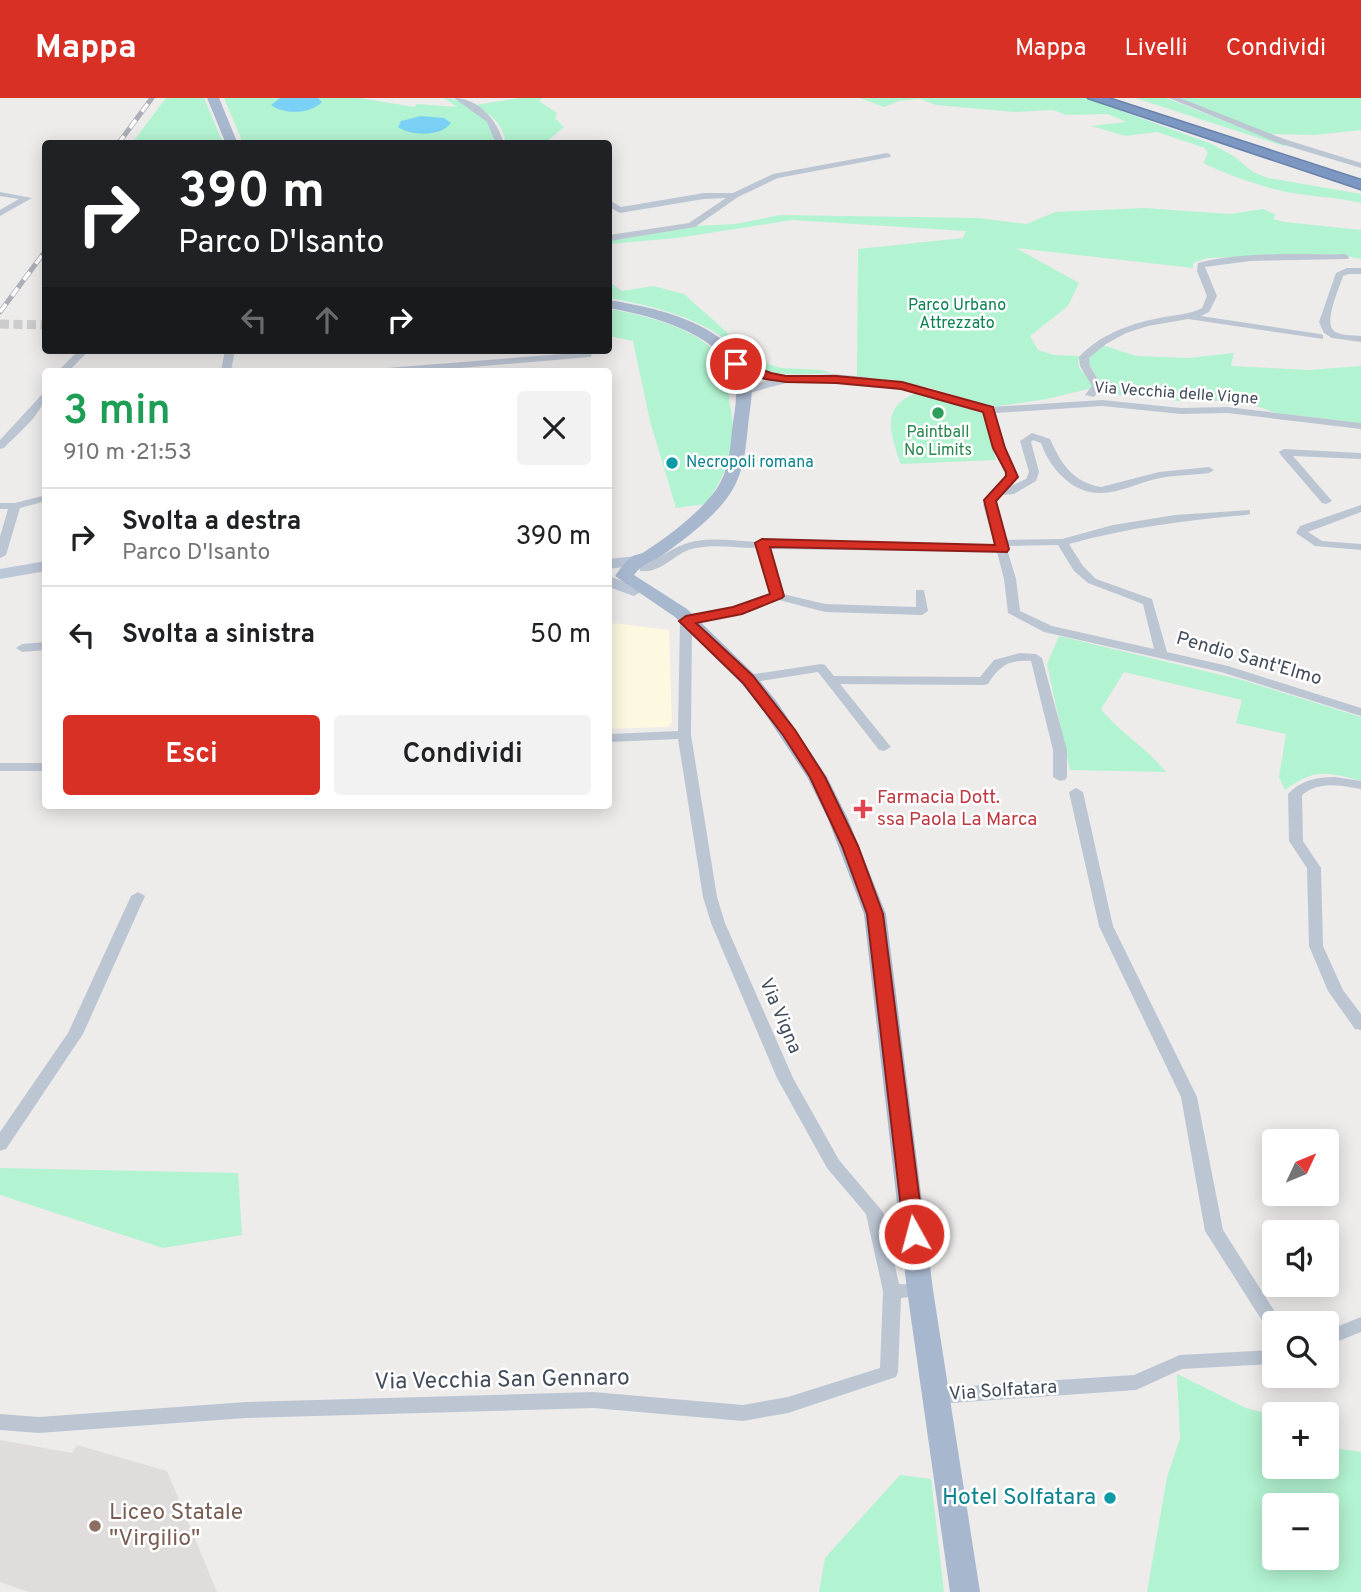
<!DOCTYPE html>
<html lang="it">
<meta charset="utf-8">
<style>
:root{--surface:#fff;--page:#f2f2f2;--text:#202124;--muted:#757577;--line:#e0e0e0;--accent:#d93025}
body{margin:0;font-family:Overpass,sans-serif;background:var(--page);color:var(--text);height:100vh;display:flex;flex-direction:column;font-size:26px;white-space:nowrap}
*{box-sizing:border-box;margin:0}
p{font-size:23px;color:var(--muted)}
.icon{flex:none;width:38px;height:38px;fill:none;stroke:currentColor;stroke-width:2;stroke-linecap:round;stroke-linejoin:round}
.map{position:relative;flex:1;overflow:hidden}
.drawer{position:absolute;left:42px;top:270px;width:570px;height:441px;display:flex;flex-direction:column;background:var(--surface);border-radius:7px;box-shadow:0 4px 18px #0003}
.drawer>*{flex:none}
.guide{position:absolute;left:42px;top:42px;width:570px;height:214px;border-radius:7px;box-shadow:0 4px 18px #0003;background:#202124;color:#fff;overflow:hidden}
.needle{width:46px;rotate:46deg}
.tools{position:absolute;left:1262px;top:1031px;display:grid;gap:14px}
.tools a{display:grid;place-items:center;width:77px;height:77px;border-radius:7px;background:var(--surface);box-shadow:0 4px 18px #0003;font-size:35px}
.pin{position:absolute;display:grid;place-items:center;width:60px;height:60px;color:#fff;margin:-30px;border:4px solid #fff;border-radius:50%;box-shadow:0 2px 7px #0007}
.me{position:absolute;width:77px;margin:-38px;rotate:353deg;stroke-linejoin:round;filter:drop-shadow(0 0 5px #0008)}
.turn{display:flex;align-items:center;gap:24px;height:147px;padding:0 21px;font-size:32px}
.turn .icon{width:91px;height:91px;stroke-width:2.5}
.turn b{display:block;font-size:49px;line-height:60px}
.lanes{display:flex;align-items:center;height:66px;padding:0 21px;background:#0003;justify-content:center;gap:35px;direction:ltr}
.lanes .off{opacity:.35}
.round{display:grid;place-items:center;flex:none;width:74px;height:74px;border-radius:7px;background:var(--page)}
.overview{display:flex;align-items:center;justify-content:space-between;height:119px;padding:0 21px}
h1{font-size:42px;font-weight:600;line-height:52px;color:#1e9e55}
.action{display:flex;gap:14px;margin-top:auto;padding:14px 21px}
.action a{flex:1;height:80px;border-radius:7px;background:var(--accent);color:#fff;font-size:28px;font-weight:600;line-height:80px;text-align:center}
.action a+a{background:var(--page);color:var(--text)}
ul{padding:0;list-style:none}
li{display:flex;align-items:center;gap:21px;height:98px;padding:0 21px;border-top:2px solid var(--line)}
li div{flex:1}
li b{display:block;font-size:26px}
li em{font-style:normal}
header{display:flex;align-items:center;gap:42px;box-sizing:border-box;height:98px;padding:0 35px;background:var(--accent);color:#fff}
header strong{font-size:33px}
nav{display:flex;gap:38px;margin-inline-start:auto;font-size:24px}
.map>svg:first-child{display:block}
.commercial{fill:#fdf8e0}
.education{fill:#e0dcdc}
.green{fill:#b2f3d1;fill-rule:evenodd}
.water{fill:#7ad0f5}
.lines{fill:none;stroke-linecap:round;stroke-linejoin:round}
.street-tunnel{stroke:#cccbce;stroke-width:9;stroke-dasharray:9 4.5;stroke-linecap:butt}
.highway-casing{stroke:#6882ac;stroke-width:3}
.street{fill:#bcc6d3;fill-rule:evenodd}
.secondary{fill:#bbc6d7;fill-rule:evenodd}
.primary{fill:#a7b7ce;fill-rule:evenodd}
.highway{fill:#7c97c1;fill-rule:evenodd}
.rail-casing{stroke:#acafb7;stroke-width:5}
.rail{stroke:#fff;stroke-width:3.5;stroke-dasharray:10;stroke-linecap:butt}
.route{fill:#d93025;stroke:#8d1f18;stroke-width:2}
.leisure-dot{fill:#2e9e5b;stroke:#fff;stroke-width:2.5}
.culture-dot{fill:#0f9aa8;stroke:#fff;stroke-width:2.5}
.health-dot{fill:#e0444e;stroke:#fff;stroke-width:2.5}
.education-dot{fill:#8d6e63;stroke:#fff;stroke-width:2.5}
.labels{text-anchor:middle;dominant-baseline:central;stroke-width:5;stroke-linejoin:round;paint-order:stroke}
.far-park-label{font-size:16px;fill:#0c8252;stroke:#fff}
.far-street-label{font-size:16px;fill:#424c5a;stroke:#fff}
.far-leisure-label{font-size:16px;fill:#27864d;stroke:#fff}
.far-culture-label{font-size:16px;fill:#0d838f;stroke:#fff;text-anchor:start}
.street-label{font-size:19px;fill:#424c5a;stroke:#fff}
.health-label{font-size:19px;fill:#be3a42;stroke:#fff;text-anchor:start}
.near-street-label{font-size:23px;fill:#424c5a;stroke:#fff}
.near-culture-label{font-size:23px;fill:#0d838f;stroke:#fff;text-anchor:end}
.near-education-label{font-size:23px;fill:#785e54;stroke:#fff;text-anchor:start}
</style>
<header>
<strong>Mappa</strong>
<nav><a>Mappa</a><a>Livelli</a><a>Condividi</a></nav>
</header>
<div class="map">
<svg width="1361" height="1494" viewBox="0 0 1361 1494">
<rect width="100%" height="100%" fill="#eeebeb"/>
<polygon class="commercial" points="613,525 669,532 672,624 668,629 609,631 609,528"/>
<polygon class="education" points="0,1342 72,1355 77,1347 167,1373 217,1494 29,1494 0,1484"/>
<g class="green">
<polygon points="166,0 204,0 223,45 132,45"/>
<path d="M224 0H360L414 9 417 6 457 9 444 0C460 0 484 14 493 28 496 33 497 40 498 45H243Z"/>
<path d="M519 0H543L539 3 557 15 555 20 564 29 545 45H506C502 25 493 19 476 7Z"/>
<path d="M860 0H1086L1212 46 1235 59 1253 74 1268 80 1361 96V105C1333 98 1302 99 1274 91 1249 84 1226 76 1203 65L1208 55 1205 50 1157 34 1125 38 1091 28 1126 24 1108 16 1066 17 1053 12 1015 14 958 9 936 7 920 1 899 3 884 9Z"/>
<polygon points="1135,0 1166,0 1286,47 1284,48"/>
<polygon points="1178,0 1361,0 1361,32 1315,37 1267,36"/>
<polygon points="1144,110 1230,116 1263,111 1276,117 1273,121 1285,124 1361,132 1361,161 1337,156 1207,160 1193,165 1193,170 1016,150 1079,185 1068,208 1030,238 1038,252 1054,257 1081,258 1078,263 1079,270 1094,286 1092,290 1047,301 992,309 928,289 857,278 858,151 963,140 966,133 792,122 677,140 609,146 609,142 692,128 736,126 780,117 978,120 1027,126 1055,114"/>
<path d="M609 184 622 193 653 188 684 196 759 263 781 270 821 272 832 275C809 276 785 279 762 271 745 265 735 248 721 238 687 216 648 207 609 200Z"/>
<path d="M609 211C645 217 709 232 726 269 731 282 727 294 730 307 738 343 728 377 705 406L676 410 650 323 633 243 609 238Z"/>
<path d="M1102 247 1136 258 1188 260 1234 255 1231 268 1309 272 1361 268V325L1276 315 1242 303H1179L1108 296 1104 294C1101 282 1092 273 1087 261Z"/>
<path d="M917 295 984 316 996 362 901 366C891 336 879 309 917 295Z"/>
<path d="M1059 538 1242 582 1361 619V683C1328 674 1314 670 1285 692L1279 679 1286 636 1236 625 1242 602 1124 574 1101 611C1120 635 1147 650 1166 674L1070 672 1047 566Z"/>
<polygon points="0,1070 238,1075 242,1137 163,1150 0,1097"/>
<path d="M1177 1276 1246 1310 1272 1317 1274 1368H1326L1327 1349 1361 1354V1494H1147L1167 1379 1180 1340ZM1274 1407H1326V1460H1274Z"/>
<polygon points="900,1377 931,1381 944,1494 819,1494 825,1460"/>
</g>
<g class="water">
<path d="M280 0H318L322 4C311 16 284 17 271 7Z"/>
<path d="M421 18 444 20 451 25C441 39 411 38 398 29L401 23Z"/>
</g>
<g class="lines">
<polyline class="street-tunnel" points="0,226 46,227"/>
<g class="highway-casing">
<polygon id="highway" points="1088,0 1108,0 1361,82 1361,91"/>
</g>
<g class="street">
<path d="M454 0C479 0 498 23 504 46H496L487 24Z"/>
<polygon points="1169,0 1180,0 1284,41 1361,65 1361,70 1278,45"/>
<polygon points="887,55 891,57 890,59 778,80 738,99 695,129 609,143 609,137 689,125 726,100 704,101 620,115 609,109 609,102 621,109 704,95 733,95 773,76"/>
<polygon points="0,94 32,100 0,118 0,112 19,101 0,98"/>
<path d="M1345 156 1349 159 1348 161 1250 163 1205 169 1217 198 1209 214 1201 218 1320 236 1323 237V241L1188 221 1148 228 1126 235 1106 246 1089 260 1090 268 1102 288 1094 299 1085 297 1092 288 1080 268 1079 259C1101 235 1133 225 1164 219 1177 217 1190 216 1202 210L1207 198 1197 173 1198 165C1246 153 1296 157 1345 156Z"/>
<path d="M1361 170V176H1349L1343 178C1339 192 1320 230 1338 235 1345 238 1354 237 1361 238V244L1332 240 1324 235 1319 224 1336 175 1347 170Z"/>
<polygon points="79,252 89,252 69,273 58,273"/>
<polygon points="225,252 235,252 231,273 221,273"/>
<polygon points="587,254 592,257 590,259 424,273 382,273 387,270"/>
<path d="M733 264H739L783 280 833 276 866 279 931 292 990 309 1102 302 1181 310 1227 309 1361 325V331L1227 315 1181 316 1102 308 995 315 1004 350 1017 379 1007 390 1026 381 1029 374 1020 343 1032 335 1050 341C1061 365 1072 384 1101 389L1159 374 1209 369 1214 372 1209 375C1193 377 1176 377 1160 380 1140 384 1120 395 1101 395 1072 396 1049 369 1041 345L1033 342 1031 344 1039 374 1036 383 1014 396 1001 397 995 407 1004 442 1062 441 1113 427 1175 417 1250 412V416L1246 417C1185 422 1127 430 1069 446L1083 468 1096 481 1152 501 1167 554 1228 568 1361 610V618L1221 574 1044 534 1008 515 1004 481 997 454 769 451 783 496 825 506 916 509V492H924L928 513 922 517 825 514 779 502 741 516 692 525 691 637 717 799 725 825 793 980 839 1062 883 1114 899 1186 926 1187 929 1192 926 1197 901 1200 898 1274 896 1279 788 1315 743 1323 593 1310 246 1320 39 1335 0 1332V1316L39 1319 246 1304 593 1294 743 1307 788 1299 880 1270 883 1193 866 1116 827 1070 777 980 711 825 703 799 678 641 609 644V636L678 633 680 523 686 519 734 510 772 496 758 450C738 450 715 446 696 450 675 453 663 476 640 473V469C657 464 668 451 685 446 706 438 735 443 757 444L762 442 767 444 995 447 983 407 986 400 1006 379 994 350 984 314C926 296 862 277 800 283 780 285 762 292 743 297L738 294 739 292 772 281 733 268ZM1058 447 1074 473 1088 485 1143 506 1154 551 1052 528 1020 513 1016 481 1006 448Z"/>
<path d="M46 292C46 314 18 335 4 350L0 351V342Z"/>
<polygon points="1284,351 1361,355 1361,361 1293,358 1332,403 1326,406 1322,405 1280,356 1279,354"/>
<polygon points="46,397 46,403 20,410 6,457 0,460 0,439 8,411 0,411 0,405 15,405"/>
<polygon points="1361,407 1361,414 1308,434 1322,443 1361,446 1361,452 1315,448 1296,435 1300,428"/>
<polygon points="46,544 46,552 22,554 16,550 22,546"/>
<path d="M1020 555 1036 556 1042 560 1067 652V679L1065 682 1060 683 1053 679V652L1031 563C1010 561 999 568 988 586L984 587 840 586 891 649 884 653 879 652 818 574 748 585 742 581 748 577 821 566 825 567 834 578 980 579 994 562Z"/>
<rect x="0" y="665" width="46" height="8"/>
<path d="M1335 679 1361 683V691C1340 687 1319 683 1302 697L1303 743 1321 770 1323 848 1343 892 1361 916V932L1355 931 1328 893 1309 848 1307 770 1289 743 1288 696C1301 682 1317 679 1335 679Z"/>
<polygon points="1076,690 1083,694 1113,828 1197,999 1223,1132 1282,1225 1274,1225 1274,1234 1268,1232 1205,1133 1181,999 1099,828 1069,694"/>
<polygon points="138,794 145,798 83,936 6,1051 0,1053 0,1034 68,935 131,798"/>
<polygon points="1361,1219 1361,1234 1326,1248 1326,1233"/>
<polygon points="1274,1252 1274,1266 1182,1271 1136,1292 937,1306 930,1303 928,1298 930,1293 937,1290 1134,1277 1180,1257"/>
</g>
<g class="secondary">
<polygon points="636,458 642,460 644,463 642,466 609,471 609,461"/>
<polygon points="46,463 46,473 0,481 0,471"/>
<polygon points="609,478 640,490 642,493 634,498 609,489"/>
</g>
<g class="primary">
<polygon points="207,0 219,0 238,46 226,46"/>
<path d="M609 202C657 210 729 225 749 277 755 293 749 313 748 329 745 357 743 381 724 404 707 425 682 443 660 459 650 466 642 466 634 477L687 511 755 577 777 604 827 679 848 721 886 816 933 1192 980 1494H950L907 1192 864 816 828 721 807 679 762 611 741 585 675 519 615 478C620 471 626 462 633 458 638 456 643 456 647 452 670 437 695 418 712 397 728 378 730 355 732 332 734 315 739 296 734 279 722 235 648 217 609 210Z"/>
</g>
<use href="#highway" class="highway"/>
<g class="rail-casing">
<g id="rail">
<polyline points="118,46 152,0"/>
<polyline points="0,214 46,152"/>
</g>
</g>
<use href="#rail" class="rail"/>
</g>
<polygon class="route" points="736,262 771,275 786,278 836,278 902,284 993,309 1005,350 1018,379 996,403 1009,451 1007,454 770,449 784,498 782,500 742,516 696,525 753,578 795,632 825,679 858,748 883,816 924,1136 921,1142 914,1144 907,1142 904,1136 867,816 842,748 810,679 783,637 743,585 679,523 686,518 733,509 770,496 755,445 762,441 995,447 984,402 1006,378 1006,374 993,350 983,314 901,291 836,285 786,284 765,281 732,268 732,263"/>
<circle class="leisure-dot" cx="938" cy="315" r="7"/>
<g class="culture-dot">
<circle cx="672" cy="365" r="7"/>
<circle cx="1110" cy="1400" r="7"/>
</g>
<path class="health-dot" d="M859.5 700.5h7v7h7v7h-7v7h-7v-7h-7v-7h7z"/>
<circle class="education-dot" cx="95" cy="1428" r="7"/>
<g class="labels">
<g class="far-park-label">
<text x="957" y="208">Parco Urbano<tspan x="957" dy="18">Attrezzato</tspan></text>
</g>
<g class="far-street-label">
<text transform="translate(1176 296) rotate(4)">Via Vecchia delle Vigne</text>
</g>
<g class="far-leisure-label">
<text x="938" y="335">Paintball<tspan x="938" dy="18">No Limits</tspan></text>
</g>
<g class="far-culture-label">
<text x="686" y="365">Necropoli romana</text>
</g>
<g class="street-label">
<text transform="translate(1249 561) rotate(16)">Pendio Sant'Elmo</text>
<text transform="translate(780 918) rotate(67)">Via Vigna</text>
<text transform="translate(1003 1293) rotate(-4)">Via Solfatara</text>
</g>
<g class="health-label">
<text x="877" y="700">Farmacia Dott.<tspan x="877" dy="22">ssa Paola La Marca</tspan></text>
</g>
<g class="near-street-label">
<text transform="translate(502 1283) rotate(-1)">Via Vecchia San Gennaro</text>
</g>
<g class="near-culture-label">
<text x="1096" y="1400">Hotel Solfatara</text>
</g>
<g class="near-education-label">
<text x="109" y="1415">Liceo Statale<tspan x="109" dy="26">"Virgilio"</tspan></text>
</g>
</g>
</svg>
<div class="tools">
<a><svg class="needle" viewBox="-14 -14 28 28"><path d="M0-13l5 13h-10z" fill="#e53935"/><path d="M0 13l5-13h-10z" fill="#757577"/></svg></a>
<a><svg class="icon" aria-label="sound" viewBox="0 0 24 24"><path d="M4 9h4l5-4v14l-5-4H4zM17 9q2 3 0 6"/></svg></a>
<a><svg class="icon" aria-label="search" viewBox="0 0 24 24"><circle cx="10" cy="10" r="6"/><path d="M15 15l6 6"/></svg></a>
<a>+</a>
<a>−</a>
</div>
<div class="pin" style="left:736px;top:266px;background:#d93025"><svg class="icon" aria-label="arrive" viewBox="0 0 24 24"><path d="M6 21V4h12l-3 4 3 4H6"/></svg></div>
<svg class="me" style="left:914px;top:1136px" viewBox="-20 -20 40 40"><circle r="17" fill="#d93025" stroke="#fff" stroke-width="3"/><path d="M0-11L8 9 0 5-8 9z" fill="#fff"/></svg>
<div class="guide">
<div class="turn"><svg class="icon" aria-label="right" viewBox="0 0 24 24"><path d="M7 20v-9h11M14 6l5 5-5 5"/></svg><div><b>390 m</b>Parco D'Isanto</div></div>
<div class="lanes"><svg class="icon off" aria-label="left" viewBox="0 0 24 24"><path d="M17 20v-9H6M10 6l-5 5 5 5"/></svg><svg class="icon off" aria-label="ahead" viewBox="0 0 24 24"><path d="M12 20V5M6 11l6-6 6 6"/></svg><svg class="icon" aria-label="right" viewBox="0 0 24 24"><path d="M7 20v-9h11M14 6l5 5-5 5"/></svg></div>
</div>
<section class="drawer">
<div class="overview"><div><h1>3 min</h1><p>910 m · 21:53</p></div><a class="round"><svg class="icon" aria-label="close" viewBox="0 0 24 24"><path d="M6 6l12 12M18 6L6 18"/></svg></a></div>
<ul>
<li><svg class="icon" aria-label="right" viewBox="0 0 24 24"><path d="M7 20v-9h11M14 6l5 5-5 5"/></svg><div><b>Svolta a destra</b><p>Parco D'Isanto</p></div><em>390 m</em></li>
<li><svg class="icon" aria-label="left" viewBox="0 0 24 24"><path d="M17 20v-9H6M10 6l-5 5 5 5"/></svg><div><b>Svolta a sinistra</b></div><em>50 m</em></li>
</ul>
<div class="action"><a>Esci</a><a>Condividi</a></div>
</section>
</div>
